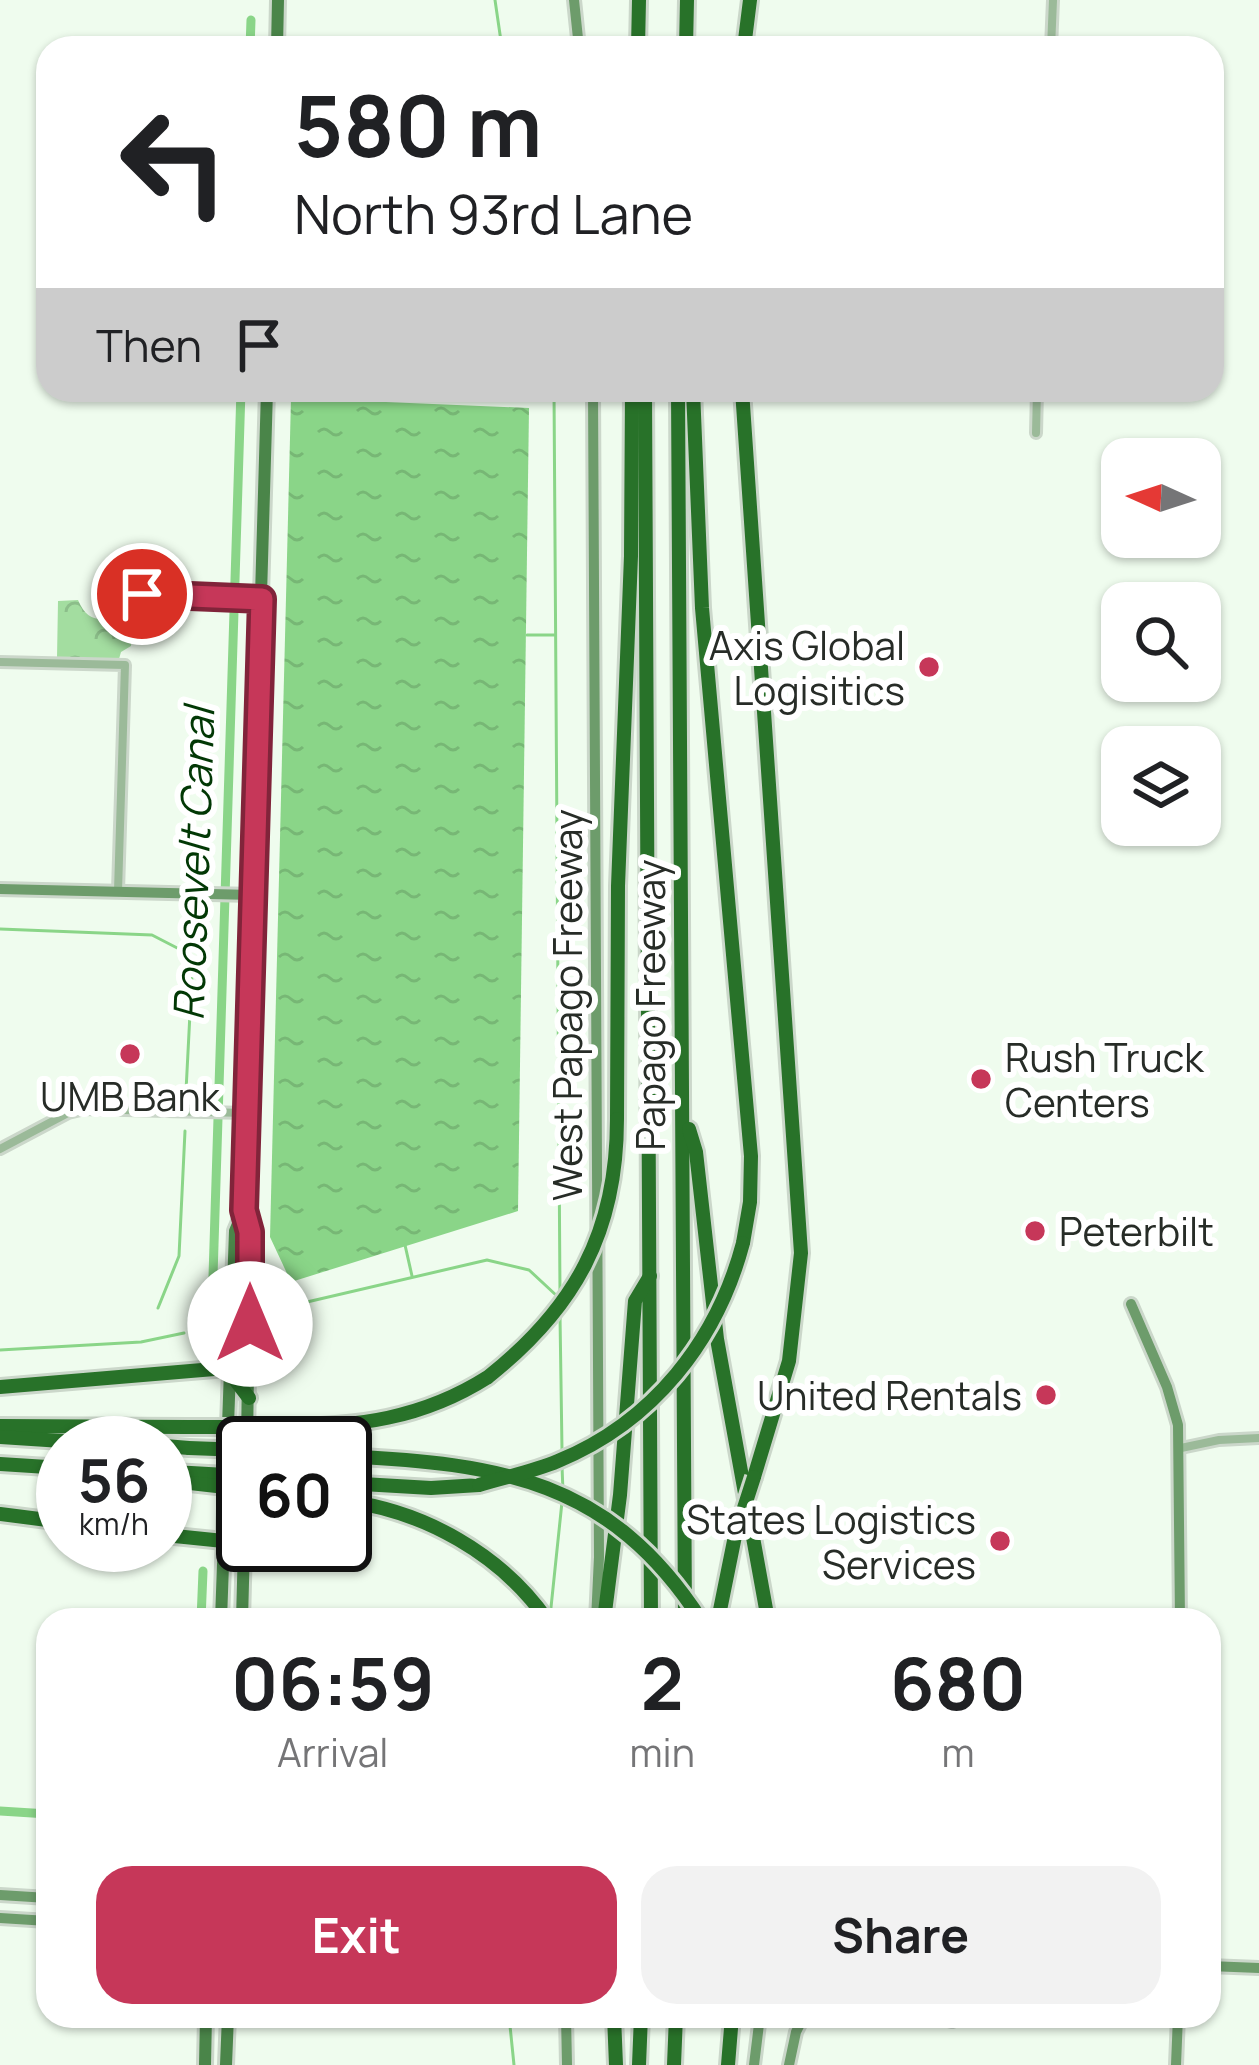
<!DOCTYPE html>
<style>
:root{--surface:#fff;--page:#f2f2f2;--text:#202124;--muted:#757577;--accent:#c63759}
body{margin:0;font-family:Manrope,sans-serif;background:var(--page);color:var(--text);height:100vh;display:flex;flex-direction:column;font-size:45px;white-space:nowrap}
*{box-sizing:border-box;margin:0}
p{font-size:39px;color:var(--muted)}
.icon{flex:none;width:66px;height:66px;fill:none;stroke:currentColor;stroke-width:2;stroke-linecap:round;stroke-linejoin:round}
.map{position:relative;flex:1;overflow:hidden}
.drawer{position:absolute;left:36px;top:1608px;width:1185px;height:420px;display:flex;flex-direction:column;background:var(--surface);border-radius:36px;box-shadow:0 3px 9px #0004}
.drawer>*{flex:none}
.guide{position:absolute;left:36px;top:36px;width:1188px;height:366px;border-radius:36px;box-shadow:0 3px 9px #0004;background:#fff;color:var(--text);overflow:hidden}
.needle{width:78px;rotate:273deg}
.fabs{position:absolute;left:1101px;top:438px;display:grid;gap:24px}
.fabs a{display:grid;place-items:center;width:120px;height:120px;border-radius:24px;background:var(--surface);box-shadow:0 3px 9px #0004;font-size:60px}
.speed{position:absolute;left:36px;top:1416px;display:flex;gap:24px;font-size:60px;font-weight:700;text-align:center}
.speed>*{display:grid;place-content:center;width:156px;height:156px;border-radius:50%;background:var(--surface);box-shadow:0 3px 9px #0004;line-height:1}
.speed small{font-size:30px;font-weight:400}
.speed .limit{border:6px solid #111;border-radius:18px;background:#fff;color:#111}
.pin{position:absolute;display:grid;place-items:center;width:102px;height:102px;color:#fff;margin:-51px;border:6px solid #fff;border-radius:50%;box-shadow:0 3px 12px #0007}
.me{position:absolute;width:132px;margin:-66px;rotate:0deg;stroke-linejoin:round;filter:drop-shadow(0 0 9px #0008)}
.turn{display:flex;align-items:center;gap:42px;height:252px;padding:0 60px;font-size:54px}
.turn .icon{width:156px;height:156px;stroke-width:2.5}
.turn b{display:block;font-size:84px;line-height:102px}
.then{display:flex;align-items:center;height:114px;padding:0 60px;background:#0003;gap:24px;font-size:45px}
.eta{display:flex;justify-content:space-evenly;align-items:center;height:204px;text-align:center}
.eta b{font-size:72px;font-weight:700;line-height:84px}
.primary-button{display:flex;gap:24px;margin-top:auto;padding:24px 60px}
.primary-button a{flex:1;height:138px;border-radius:36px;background:var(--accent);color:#fff;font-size:48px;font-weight:700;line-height:138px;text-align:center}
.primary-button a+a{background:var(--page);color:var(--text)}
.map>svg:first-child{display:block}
.park{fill:url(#park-crowns)}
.water{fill:url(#water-ripples)}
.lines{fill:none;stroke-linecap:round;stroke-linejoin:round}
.stream{stroke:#8ad588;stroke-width:3}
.canal{stroke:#8ad588;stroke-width:9}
.street-casing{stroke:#cbd7ca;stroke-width:14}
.secondary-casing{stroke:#cbd7ca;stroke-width:16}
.primary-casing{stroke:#cbd7ca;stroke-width:18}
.highway-casing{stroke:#cbd7ca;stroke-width:20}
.street{stroke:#9bba99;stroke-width:8}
.secondary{stroke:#6d9c6b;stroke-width:10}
.primary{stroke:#4a8549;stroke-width:12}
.highway{stroke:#287229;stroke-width:14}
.highway-bridge-casing{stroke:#cbd7ca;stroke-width:20;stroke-linecap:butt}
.highway-bridge{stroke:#287229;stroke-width:14}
.route-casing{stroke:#81243a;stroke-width:30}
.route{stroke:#c63759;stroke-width:21}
.poi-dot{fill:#c63759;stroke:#fff;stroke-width:4.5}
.labels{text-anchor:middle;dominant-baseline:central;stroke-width:12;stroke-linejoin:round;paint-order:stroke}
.poi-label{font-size:39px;fill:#272c27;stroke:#fff;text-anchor:end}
.street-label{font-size:39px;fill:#272c27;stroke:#fff}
.water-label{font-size:42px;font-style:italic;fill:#023805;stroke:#fff}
</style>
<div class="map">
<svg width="1259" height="2065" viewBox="0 0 1259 2065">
<defs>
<pattern id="park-crowns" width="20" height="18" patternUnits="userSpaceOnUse" patternTransform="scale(3)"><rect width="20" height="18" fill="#a3dda0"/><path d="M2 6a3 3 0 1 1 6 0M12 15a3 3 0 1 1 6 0" fill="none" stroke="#8cbe8a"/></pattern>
<pattern id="water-ripples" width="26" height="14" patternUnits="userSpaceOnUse" patternTransform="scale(3)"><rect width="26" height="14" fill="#8ad588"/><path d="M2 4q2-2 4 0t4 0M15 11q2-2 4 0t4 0" fill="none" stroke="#77b775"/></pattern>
</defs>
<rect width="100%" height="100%" fill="#effcee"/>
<path class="park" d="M78 600C91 631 110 615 133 613L131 646 121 652 119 659 57 658 58 601Z"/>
<polygon class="water" points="291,398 529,408 518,1211 291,1282 270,1237"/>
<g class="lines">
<g class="stream">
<polyline points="495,0 502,48"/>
<polyline points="554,390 560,1294"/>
<polyline points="527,635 554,635"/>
<polyline points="0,929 152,935 183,951 192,974 186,1091"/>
<polyline points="405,1245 412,1276"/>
<polyline points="158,1308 179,1256 185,1131"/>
<polyline points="277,1309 487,1260 529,1270 557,1296"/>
<polyline points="560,1316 562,1450"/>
<polyline points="0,1350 141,1342 184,1333"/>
<polyline points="562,1466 563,1492"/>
<polyline points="550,1617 562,1502"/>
<polyline points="509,2016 514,2065"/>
</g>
<g class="canal">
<polyline points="250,48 251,20"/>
<polyline points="211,1340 241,390"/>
<polyline points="201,1620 203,1571"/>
<polyline points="0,1811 48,1814"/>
</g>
<g class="street-casing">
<g id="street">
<polyline points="1051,48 1053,0"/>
<polyline points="1036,433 1037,390"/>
<polyline points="102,592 262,599"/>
<polyline points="0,662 125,665 118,891"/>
<polyline points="0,1149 68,1113 85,1109 245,1113"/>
<polyline points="1181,1448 1219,1440 1259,1438"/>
</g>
</g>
<g class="secondary-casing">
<g id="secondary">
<polyline points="574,0 579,48"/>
<polyline points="593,390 599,1557 596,1620"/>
<polyline points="0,889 253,895"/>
<polyline points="1131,1304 1167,1387 1178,1425 1180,1620"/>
<polyline points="0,1895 48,1898"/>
<polyline points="0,1918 48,1921"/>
<polyline points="1209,1966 1259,1968"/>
<polyline points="566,2016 567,2065"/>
<polyline points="933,2016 952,2021 964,2016"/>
<polyline points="754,2065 760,2016"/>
<polyline points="789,2065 796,2032 804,2016"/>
<polyline points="1176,2065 1178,2016"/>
</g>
</g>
<g class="primary-casing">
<g id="primary">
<polyline points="277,48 278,0"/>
<polyline points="247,1443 250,1232 243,1211 267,390"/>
<polyline points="221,1620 235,1231 243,1212"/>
<polyline points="242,1620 244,1545"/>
<polyline points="205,2065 206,2016"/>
<polyline points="226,2065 228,2016"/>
</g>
</g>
<g class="highway-casing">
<g id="highway">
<polyline points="638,48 639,0"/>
<polyline points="686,48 687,0"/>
<polyline points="744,48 750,0"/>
<polyline points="645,390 651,1620"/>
<polyline points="678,390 685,1620"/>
<polyline points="693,390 702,608 751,1156 750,1202 743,1243"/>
<polyline points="742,390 801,1253 789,1361 754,1477"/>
<polyline points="617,1119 618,886 631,556 632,390"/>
<polyline points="689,1129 696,1152 717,1339 768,1620"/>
<polyline points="0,1387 226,1368 249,1398"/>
<polyline points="0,1426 187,1427"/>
<path d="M281 1427C356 1427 422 1419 488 1377"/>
<polyline points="0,1437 93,1443"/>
<polyline points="165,1446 189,1448"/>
<polyline points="0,1464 63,1468"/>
<polyline points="165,1472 191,1473"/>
<polyline points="345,1483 431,1488 479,1485"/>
<path d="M345 1501C424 1511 501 1554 547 1620"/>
<polyline points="0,1514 63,1522"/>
<polyline points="165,1535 243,1543"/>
<polyline points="604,1620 620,1495 635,1301 650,1276"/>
<polyline points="718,1620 735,1536"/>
<polyline points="614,2016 616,2065"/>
<polyline points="639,2065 641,2016"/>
<polyline points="674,2065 676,2016"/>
<polyline points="728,2065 732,2016"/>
</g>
</g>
<use href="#street" class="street"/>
<use href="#secondary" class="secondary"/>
<use href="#primary" class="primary"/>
<use href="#highway" class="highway"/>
<g class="highway-bridge-casing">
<g id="highway-bridge">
<path d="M488 1377C575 1308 617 1232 617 1119"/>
<polyline points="187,1427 281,1427"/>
<polyline points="189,1448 243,1450"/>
<path d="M345 1456C499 1464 610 1479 701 1620"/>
<polyline points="191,1473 243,1476"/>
<polyline points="190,1483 243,1489"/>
<path d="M479 1485C505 1477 532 1472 558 1461 653 1422 717 1341 743 1243"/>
<polyline points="735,1536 754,1477"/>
</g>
</g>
<use href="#highway-bridge" class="highway-bridge"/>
</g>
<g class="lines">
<g class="route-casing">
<polyline id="route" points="142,594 262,599 244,1210 250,1232 250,1324"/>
</g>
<use href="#route" class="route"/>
</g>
<g class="poi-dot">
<circle cx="929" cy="667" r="12"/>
<circle cx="130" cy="1054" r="12"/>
<circle cx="981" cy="1079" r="12"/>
<circle cx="1035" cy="1231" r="12"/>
<circle cx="1046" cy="1395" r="12"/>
<circle cx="1000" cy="1541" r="12"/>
</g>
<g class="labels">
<g class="poi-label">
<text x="905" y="645">Axis Global<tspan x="905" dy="45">Logisitics</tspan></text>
<text x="1005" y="1057" text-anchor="start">Rush Truck<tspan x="1005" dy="45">Centers</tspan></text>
<text x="130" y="1096" text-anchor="middle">UMB Bank</text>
<text x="1059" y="1231" text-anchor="start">Peterbilt</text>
<text x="1022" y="1395">United Rentals</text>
<text x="976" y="1519">States Logistics<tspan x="976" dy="45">Services</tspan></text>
</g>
<g class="street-label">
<text transform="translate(567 1005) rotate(-90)">West Papago Freeway</text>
<text transform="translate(650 1005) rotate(-90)">Papago Freeway</text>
</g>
<g class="water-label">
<text transform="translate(193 864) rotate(-88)">Roosevelt Canal</text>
</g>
</g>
</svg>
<div class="fabs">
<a><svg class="needle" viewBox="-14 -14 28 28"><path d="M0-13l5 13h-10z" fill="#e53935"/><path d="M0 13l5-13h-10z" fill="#757577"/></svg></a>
<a><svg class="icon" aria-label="search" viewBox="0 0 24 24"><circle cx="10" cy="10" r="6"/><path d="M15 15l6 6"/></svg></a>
<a><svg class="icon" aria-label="layers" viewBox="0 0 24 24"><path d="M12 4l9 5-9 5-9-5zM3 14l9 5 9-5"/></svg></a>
</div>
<div class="speed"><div>56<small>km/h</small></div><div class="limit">60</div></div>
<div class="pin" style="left:142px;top:594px;background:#d93025"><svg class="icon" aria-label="arrive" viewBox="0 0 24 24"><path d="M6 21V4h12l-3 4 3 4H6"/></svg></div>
<svg class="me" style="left:250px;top:1324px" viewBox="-20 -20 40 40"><circle r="19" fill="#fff"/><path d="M0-13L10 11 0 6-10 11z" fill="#c63759"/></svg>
<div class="guide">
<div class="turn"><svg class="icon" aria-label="left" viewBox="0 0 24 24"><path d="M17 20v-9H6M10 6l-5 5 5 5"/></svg><div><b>580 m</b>North 93rd Lane</div></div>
<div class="then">Then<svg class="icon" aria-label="arrive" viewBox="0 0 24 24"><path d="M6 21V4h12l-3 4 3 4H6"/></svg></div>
</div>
<section class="drawer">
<div class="eta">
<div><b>06:59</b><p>Arrival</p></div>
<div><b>2</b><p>min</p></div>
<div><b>680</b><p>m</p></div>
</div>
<div class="primary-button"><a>Exit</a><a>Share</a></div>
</section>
</div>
